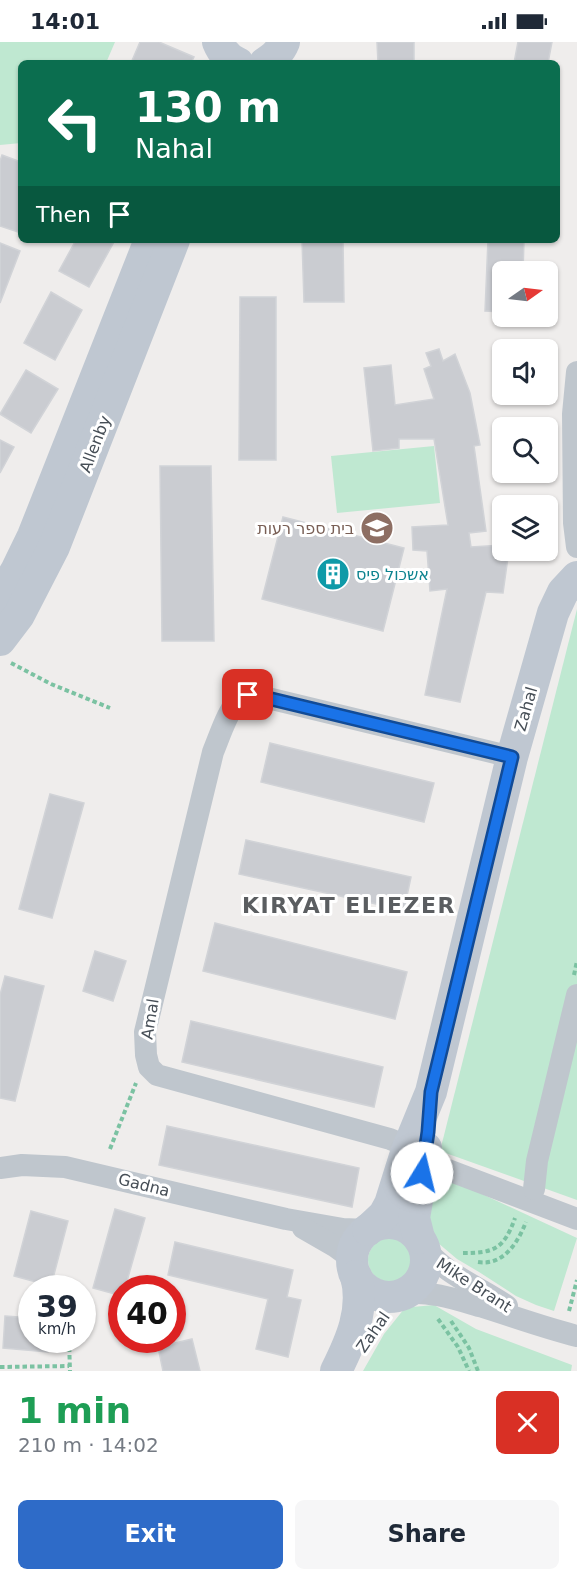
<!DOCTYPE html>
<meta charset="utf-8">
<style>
:root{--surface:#fff;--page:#f6f6f7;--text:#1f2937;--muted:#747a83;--accent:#2e6bc8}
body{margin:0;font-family:"DejaVu Sans",Heebo,sans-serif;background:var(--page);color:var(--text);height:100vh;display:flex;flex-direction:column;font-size:22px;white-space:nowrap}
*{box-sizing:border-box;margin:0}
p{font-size:20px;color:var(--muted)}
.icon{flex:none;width:33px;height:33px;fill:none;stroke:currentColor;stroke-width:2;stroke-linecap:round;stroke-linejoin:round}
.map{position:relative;height:1329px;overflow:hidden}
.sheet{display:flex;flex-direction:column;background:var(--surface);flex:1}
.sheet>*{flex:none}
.banner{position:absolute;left:18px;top:18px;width:542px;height:183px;border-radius:9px;box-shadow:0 2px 4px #0004;background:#0b6e4f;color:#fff;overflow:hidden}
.needle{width:39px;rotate:76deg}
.tools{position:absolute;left:492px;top:219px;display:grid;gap:12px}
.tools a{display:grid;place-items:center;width:66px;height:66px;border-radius:9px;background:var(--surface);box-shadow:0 2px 4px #0004;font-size:30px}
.speed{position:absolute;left:18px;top:1233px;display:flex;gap:12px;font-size:30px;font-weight:700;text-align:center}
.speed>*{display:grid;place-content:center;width:78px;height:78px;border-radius:50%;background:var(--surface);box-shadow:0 2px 4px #0004;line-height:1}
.speed small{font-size:15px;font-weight:400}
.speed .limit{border:9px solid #d22;background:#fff;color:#111}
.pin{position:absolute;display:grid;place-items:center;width:51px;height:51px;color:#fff;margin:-26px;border-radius:12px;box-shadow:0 3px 9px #0006}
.me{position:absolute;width:66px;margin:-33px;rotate:9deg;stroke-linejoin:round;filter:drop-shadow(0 0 4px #0008)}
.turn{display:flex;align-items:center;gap:21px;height:126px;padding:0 18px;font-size:27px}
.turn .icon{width:78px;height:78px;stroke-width:2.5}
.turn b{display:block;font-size:42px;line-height:51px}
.then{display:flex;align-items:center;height:57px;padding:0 18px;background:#0003;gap:12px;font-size:22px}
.round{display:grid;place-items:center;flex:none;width:63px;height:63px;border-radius:9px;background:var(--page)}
.headline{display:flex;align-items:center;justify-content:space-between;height:102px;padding:0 18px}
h1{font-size:36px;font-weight:800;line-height:45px;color:#1e9e55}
.action{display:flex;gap:12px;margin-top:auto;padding:12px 18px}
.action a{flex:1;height:69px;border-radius:9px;background:var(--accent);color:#fff;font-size:24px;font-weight:800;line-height:69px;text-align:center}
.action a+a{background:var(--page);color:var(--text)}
.status{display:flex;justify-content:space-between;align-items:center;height:42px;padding:0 30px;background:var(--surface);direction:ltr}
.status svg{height:16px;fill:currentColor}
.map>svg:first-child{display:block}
.green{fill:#bfe8d1}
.building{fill:#caccd1;stroke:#d1d3d7;stroke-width:1.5}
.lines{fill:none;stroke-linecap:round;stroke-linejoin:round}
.path{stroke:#7bc2a2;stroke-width:4;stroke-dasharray:4.5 3;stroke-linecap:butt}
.street{stroke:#bfc6cd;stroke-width:22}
.secondary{stroke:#bfc7d1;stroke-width:32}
.route-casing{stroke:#114b97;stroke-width:15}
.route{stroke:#1a73e8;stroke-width:10}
.labels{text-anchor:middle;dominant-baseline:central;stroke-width:6;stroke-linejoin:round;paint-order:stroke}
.street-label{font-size:16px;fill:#474f57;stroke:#fff}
.education-label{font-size:16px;fill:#785e54;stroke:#fff;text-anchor:end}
.culture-label{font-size:16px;fill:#0d838f;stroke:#fff;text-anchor:start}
.district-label{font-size:22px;font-weight:bold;letter-spacing:1.5px;fill:#5a5d60;stroke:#fff}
</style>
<div class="status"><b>14:01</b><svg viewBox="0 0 49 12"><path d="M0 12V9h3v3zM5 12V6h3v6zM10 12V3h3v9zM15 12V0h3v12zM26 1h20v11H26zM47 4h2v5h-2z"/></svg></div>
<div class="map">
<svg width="577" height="1329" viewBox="0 0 577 1329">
<rect width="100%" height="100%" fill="#efedec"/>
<g class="green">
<polygon points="0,0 115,0 106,21 21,21 21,101 0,103"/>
<polygon points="434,404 440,461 337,471 331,414"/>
<polygon points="577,567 577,1158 440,1109"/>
<polygon points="441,1140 453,1140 469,1146 577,1196 554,1269 536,1263 516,1254 479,1230 457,1217 438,1201 427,1172 432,1145"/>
<circle cx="390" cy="1218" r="22"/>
<polygon points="434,1263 476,1287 572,1323 571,1329 363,1329 384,1292 404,1267 412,1265"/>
</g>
<g class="building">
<polygon points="140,0 159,0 194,15 191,21 131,21"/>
<polygon points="377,0 414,0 414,21 378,21"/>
<polygon points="518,0 552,0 548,21 514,21"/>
<polygon points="2,113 21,120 21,191 0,184 0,119"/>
<polygon points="76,198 115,198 89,245 59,229"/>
<polygon points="302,198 343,198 344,260 304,260"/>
<polygon points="488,198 524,198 523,230 502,230 502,270 485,269"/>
<polygon points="0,201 20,209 0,261"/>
<polygon points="51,250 82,268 55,318 24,301"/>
<polygon points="240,255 276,255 276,418 239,418"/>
<polygon points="439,307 443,319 455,312 470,351 480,403 474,404 486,489 469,491 471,505 502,503 502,508 509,508 503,551 486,550 460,660 425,653 447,547 430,549 427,509 413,508 412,485 448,483 434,397 399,397 399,406 373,409 364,326 391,323 395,363 434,357 424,327 431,324 426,311"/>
<polygon points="26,328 58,347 31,391 0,372"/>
<polygon points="0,398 14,405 0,431"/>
<polygon points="160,424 211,424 214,599 162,599"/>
<polygon points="283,475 404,506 383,589 262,557"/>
<polygon points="270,701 434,741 424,780 261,740"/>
<polygon points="50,752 84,761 52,876 19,867"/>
<polygon points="246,798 411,835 404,868 239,832"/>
<polygon points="215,881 407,930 395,977 203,929"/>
<polygon points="95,909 126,919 113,959 83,949"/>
<polygon points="5,934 44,944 15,1059 0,1056 0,953"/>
<polygon points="191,979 383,1025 374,1065 182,1020"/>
<polygon points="167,1084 359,1126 352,1165 159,1123"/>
<polygon points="115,1167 145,1176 125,1246 122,1246 122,1254 93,1246"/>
<polygon points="31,1169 68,1179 51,1244 14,1234"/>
<polygon points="175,1200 293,1228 287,1255 301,1258 288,1315 256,1307 268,1257 168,1233"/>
<polygon points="5,1274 32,1276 32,1298 49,1298 48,1310 3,1306"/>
<polygon points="192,1297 200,1329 163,1329 158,1305"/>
</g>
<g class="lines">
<g class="path">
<polyline points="11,621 51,642 110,666"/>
<polyline points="574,933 577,919"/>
<polyline points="110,1107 136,1041"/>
<path d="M463 1211C494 1211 504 1207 515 1176"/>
<path d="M478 1220C504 1224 518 1200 526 1180"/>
<polyline points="569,1269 577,1238"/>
<polyline points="438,1277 458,1305 469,1329"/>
<polyline points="451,1279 469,1306 478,1329"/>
<polyline points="69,1298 70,1329"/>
<polyline points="0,1325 69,1324"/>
</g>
<g class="street">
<polyline points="577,330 573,372 574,481 577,505"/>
<path d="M406 1111 397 1100 390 1097 157 1033 149 1025 146 1013 145 990 213 710C219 696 229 664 241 655 245 652 251 653 255 653L512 715"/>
<polyline points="0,1126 22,1123 65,1125 286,1177 343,1187 368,1188"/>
<path d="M420 1138C430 1131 436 1126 448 1128L577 1177"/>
<polyline points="534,1147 537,1119 577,953"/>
<polyline points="303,1186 336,1205 347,1213 353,1226"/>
<path d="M423 1204C445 1233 478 1244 507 1264"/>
<path d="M406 1251C433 1249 458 1258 483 1265 515 1275 545 1286 577 1294"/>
</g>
<g class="secondary">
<path d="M218 0C222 10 228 17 238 21"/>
<path d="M265 21C274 15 280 10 284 0"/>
<polyline points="0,556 16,529 33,494 150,198"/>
<polyline points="0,598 19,573 54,505 174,198"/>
<circle cx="389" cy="1218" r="37"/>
<polyline points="368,1188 384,1173 390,1162 406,1111 431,1050 512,715 553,571 563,550 577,535"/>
<polyline points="419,1196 414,1176 426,1106"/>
<path d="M336 1329C351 1299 365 1268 356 1234"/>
</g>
</g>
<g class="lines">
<g class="route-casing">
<polyline id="route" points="248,653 255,653 512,715 431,1050 428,1090 422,1131"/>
</g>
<use href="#route" class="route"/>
</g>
<defs>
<g id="school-disc" transform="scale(1.725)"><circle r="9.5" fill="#8d6e63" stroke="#fff"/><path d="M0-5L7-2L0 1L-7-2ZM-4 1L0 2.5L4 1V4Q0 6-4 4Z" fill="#fff"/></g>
<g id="building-disc" transform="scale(1.725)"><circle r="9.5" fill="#0f9aa8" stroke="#fff"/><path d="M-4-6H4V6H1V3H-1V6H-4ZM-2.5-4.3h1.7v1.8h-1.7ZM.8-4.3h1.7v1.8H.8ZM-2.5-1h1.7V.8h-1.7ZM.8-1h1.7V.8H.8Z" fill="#fff"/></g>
</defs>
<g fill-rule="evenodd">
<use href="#school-disc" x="377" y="486"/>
<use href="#building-disc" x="333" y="532"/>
</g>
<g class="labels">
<g class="street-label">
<text transform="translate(95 402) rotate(-69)">Allenby</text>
<text transform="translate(526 667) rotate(-74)">Zahal</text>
<text transform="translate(150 977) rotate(-81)">Amal</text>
<text transform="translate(144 1143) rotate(14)">Gadna</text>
<text transform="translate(474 1243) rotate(33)">Mike Brant</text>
<text transform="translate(373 1290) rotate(-55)">Zahal</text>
</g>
<g class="education-label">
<text x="354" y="486">בית ספר רעות</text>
</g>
<g class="culture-label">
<text x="356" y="532">אשכול פיס</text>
</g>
<g class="district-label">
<text x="349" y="863">KIRYAT ELIEZER</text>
</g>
</g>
</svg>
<div class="tools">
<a><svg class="needle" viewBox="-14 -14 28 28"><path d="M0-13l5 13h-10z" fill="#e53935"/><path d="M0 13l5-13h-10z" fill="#747a83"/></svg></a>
<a><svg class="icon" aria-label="sound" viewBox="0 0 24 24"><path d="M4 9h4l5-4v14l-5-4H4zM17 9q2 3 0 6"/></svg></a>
<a><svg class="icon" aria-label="search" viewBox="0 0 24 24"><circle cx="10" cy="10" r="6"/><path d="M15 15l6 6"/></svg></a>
<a><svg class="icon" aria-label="layers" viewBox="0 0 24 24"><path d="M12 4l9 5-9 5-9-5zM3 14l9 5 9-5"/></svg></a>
</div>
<div class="speed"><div>39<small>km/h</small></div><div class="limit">40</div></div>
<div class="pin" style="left:248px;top:653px;background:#d93025"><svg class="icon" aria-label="arrive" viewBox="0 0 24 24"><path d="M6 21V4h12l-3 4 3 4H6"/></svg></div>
<svg class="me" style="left:422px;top:1131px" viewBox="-20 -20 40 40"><circle r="19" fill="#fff"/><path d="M0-13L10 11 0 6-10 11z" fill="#1a73e8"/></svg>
<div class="banner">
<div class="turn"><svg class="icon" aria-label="left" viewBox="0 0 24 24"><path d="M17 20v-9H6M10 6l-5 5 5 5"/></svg><div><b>130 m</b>Nahal</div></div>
<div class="then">Then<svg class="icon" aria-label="arrive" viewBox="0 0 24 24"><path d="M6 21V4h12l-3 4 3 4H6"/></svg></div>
</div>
</div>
<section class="sheet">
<div class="headline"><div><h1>1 min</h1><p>210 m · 14:02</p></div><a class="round" style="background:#d93025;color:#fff"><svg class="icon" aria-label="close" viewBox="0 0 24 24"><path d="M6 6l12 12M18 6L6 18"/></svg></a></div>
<div class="action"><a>Exit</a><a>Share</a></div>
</section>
